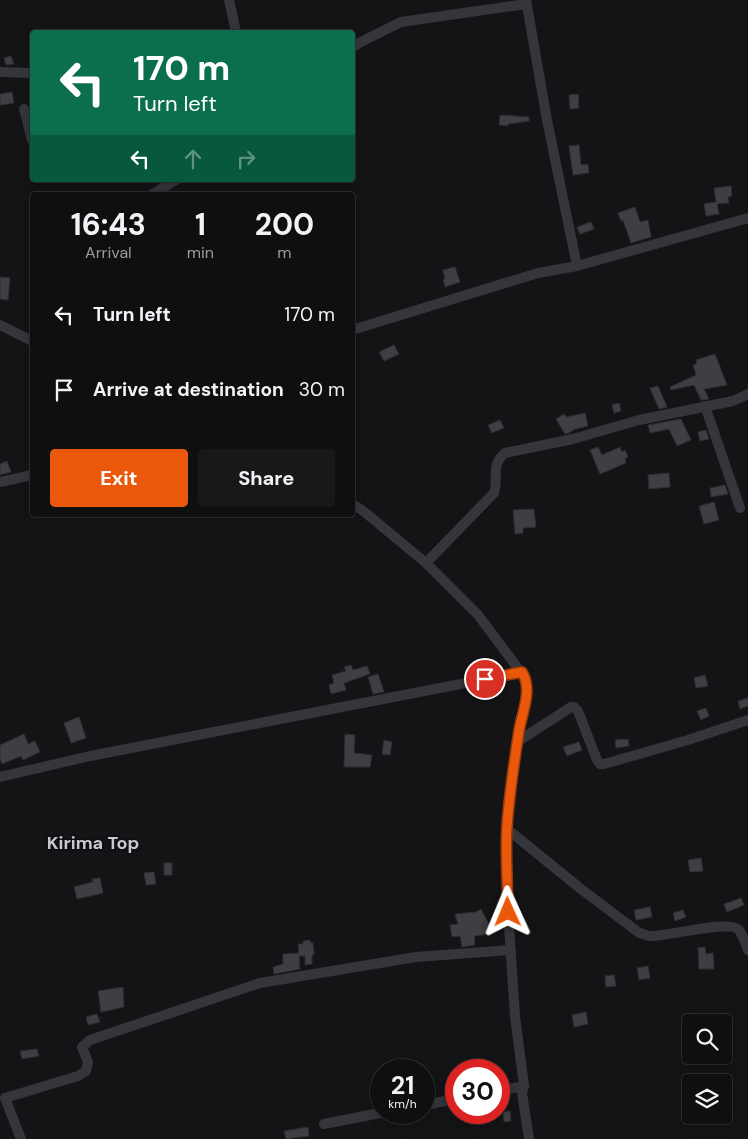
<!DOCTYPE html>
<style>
:root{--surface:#0f0f10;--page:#181819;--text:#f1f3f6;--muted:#9b9c9f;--line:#2f2f30;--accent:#ea580c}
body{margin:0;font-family:"DM Sans",sans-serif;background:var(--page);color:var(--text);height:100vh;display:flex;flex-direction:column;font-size:19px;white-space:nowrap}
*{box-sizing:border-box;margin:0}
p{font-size:16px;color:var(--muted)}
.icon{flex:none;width:28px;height:28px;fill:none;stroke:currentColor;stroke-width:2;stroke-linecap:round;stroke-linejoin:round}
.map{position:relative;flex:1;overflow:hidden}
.panel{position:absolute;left:30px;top:192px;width:325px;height:325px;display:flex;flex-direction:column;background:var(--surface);border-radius:5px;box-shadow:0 2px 12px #0003,0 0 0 1px var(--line)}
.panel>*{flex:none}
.banner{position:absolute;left:30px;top:30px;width:325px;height:152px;border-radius:5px;box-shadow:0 2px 12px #0003,0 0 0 1px var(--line);background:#0b6e4f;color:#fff;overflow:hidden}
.tools{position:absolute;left:682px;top:1014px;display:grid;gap:10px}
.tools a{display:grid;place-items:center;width:50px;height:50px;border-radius:5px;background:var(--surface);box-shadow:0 2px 12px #0003,0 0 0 1px var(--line);font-size:25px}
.speed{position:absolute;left:370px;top:1059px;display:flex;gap:10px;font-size:25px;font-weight:700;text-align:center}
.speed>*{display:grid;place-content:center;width:65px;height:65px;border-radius:50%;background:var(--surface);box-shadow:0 2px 12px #0003,0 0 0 1px var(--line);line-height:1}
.speed small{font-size:12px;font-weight:400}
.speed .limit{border:8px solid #d22;background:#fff;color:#111}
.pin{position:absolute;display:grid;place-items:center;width:42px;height:42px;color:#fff;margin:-21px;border:2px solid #fff;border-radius:50%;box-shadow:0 1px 5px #0007}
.me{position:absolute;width:55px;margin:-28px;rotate:359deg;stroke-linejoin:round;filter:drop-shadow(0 0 4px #0008)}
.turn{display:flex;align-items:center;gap:18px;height:105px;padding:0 20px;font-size:22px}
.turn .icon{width:65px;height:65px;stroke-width:2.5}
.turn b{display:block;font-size:35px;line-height:42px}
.lanes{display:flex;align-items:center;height:48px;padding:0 20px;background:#0003;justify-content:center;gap:25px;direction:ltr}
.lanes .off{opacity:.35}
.eta{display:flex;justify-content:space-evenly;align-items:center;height:85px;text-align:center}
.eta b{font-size:30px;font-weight:700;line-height:35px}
.button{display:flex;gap:10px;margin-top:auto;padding:10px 20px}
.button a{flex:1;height:58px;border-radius:5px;background:var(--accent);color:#fff;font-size:20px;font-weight:700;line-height:58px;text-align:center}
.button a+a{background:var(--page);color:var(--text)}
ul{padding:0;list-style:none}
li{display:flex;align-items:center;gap:15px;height:75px;padding:0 20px}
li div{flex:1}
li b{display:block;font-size:19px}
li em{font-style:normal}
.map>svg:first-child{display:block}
.building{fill:#3e3f43;stroke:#2e2e32}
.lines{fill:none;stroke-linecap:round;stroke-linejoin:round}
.minor{stroke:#35363b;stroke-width:10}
.route-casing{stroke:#983908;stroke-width:12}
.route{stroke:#ea580c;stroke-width:9}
.labels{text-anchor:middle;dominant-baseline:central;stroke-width:4;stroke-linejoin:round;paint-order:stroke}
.quarter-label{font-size:18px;font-weight:bold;fill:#c6c9d2;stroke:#0f0f11}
</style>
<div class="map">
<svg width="748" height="1139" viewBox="0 0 748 1139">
<rect width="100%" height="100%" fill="#141416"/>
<g class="building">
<polygon points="11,56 14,64 6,65 4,58"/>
<polygon points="12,92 14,103 0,105 0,94"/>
<polygon points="578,94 579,108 570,109 569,95"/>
<polygon points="500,115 529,117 529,121 508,124 508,126 499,125"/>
<polygon points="579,145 581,165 588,164 589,173 573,175 569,146"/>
<polygon points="731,186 732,196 728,197 729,203 717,204 719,214 706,216 704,204 716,202 714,188"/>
<polygon points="635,207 640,222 648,220 651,237 631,243 623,220 621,221 618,213"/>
<polygon points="591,222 594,229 580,234 577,227"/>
<polygon points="455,267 460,282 445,287 443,279 445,279 443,270"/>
<polygon points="0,277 10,278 8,300 0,299"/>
<polygon points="394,345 399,354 384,361 379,352"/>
<polygon points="715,354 727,385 704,389 709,399 701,400 694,385 671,390 670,387 696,375 693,365 697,364 696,360"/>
<polygon points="658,386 667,407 659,409 650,388"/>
<polygon points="619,403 621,411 614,413 612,405"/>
<polygon points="585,413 588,426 575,429 569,433 565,434 556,419 564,414 566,417"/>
<polygon points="681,419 691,440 677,446 669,429 650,433 648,425"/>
<polygon points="500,420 504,428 492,433 488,425"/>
<polygon points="706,430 709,439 700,441 698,432"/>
<polygon points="598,447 602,455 620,447 622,452 625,450 628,457 625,459 626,463 600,474 590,450"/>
<polygon points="7,461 11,472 0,475 0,464"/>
<polygon points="669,473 670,487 649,489 648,475"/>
<polygon points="725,485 728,494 711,497 710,488"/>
<polygon points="714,502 719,520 704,524 699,506"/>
<polygon points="534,509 536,527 523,528 523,533 515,534 513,510"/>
<polygon points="351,665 353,670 367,666 370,674 344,683 346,690 331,694 329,685 334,683 332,675 346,671 344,667"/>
<polygon points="378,674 384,692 373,694 368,677"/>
<polygon points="705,675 708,686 696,688 694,678"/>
<polygon points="748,698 748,706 740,709 738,701"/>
<polygon points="706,708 709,716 701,720 697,711"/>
<polygon points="79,717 86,738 71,743 64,723"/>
<polygon points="24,734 28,744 35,741 40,752 23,760 21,756 2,764 0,759 0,745"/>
<polygon points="345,734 355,735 354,753 372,755 370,767 344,767"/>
<polygon points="628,739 629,746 616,748 615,740"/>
<polygon points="384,740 392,742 390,755 382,754"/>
<polygon points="579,742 582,750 567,756 563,747"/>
<polygon points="701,858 703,871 690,872 688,860"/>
<rect x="164" y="863" width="8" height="12"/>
<polygon points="154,872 156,884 146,885 144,873"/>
<polygon points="100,878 103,893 77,899 74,887 93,882 92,879"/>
<polygon points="741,898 744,905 727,912 724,904"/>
<polygon points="650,907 652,917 636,920 634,910"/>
<polygon points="481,909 489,924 490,934 474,936 475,945 462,947 460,936 452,937 450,925 458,924 455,914 476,912"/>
<polygon points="683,910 686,917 675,921 673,913"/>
<polygon points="310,940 311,943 313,943 314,955 312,955 312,964 305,965 305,956 299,956 300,969 274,974 273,967 283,964 283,954 299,953 298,944 303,944 303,941"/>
<polygon points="705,947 706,954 713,953 714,969 699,969 698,948"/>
<polygon points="648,966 650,978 639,980 637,968"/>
<polygon points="614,975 616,986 606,987 605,976"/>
<polygon points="123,987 124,1007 101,1012 98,991"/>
<polygon points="586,1012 588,1024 574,1027 572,1015"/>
<polygon points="97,1014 100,1022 88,1025 86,1017"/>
<polygon points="37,1049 39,1056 22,1059 20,1051"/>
<polygon points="510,1111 511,1121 504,1122 503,1112"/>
<polygon points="308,1127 309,1136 286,1139 284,1131"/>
</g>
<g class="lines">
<g class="minor">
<polyline points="229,0 236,32"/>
<polyline points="526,0 547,120 577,266"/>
<polyline points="352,48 359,43 401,22 526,4"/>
<polyline points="0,72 32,73"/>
<polyline points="24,109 32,140"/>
<polyline points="151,195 176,180"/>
<polyline points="0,325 32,341"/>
<polyline points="352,330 538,273 577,266 748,218"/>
<polyline points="705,406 740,508"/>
<polyline points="0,482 32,475"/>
<polyline points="352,504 362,510 426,563 478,615 526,679 526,701 520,721 517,742 507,829 508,912 515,1016 524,1086 522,1093 529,1139"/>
<path d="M426 563 494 493C499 477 490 466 505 453L573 439 639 420 733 401 748 394"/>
<polyline points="517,742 571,707 574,707 578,711 597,760 600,764 604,764 688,740 748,720"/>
<polyline points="0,777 90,756 522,672"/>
<path d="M507 829 581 889 638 932C642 934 646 935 649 936 666 937 727 920 738 929 743 934 745 944 748 950"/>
<polyline points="499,1091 524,1086"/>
<polyline points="424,1105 456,1099"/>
<polyline points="324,1124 385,1112"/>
<polyline points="21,1139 5,1098 78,1076 86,1071 88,1062 82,1047 90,1040 260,983 416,957 511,950"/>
</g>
</g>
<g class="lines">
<g class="route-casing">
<path id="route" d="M485 679 522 672C533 690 522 712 519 731 514 763 509 795 507 827 505 855 508 884 508 912"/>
</g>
<use href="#route" class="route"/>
</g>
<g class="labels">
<g class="quarter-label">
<text x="93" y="843">Kirima Top</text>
</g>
</g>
</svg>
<div class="tools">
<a><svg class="icon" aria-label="search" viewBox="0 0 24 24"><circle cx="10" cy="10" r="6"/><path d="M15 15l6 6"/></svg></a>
<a><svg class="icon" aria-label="layers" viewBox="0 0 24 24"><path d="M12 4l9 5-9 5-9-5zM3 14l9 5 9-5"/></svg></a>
</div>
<div class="speed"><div>21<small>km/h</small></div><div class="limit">30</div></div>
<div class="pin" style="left:485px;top:679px;background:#d93025"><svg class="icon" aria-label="arrive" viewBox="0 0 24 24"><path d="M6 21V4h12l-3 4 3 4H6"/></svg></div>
<svg class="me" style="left:508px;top:912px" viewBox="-20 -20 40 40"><path d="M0-17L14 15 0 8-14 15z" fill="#ea580c" stroke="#fff" stroke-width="4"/></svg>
<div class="banner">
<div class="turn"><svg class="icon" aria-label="left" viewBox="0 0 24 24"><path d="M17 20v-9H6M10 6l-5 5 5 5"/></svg><div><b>170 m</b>Turn left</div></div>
<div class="lanes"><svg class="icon" aria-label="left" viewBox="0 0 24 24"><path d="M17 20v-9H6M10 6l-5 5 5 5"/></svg><svg class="icon off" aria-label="ahead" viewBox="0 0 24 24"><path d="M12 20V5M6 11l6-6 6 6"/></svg><svg class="icon off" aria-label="right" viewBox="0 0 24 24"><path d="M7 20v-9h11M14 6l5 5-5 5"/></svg></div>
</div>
<section class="panel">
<div class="eta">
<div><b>16:43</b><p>Arrival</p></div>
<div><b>1</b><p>min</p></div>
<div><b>200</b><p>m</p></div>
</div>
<ul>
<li><svg class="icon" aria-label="left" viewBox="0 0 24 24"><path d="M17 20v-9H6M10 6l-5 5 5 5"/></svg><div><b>Turn left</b></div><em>170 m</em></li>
<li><svg class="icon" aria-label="arrive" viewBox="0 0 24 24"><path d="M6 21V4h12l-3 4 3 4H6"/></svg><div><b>Arrive at destination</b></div><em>30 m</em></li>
</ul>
<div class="button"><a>Exit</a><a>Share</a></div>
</section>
</div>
